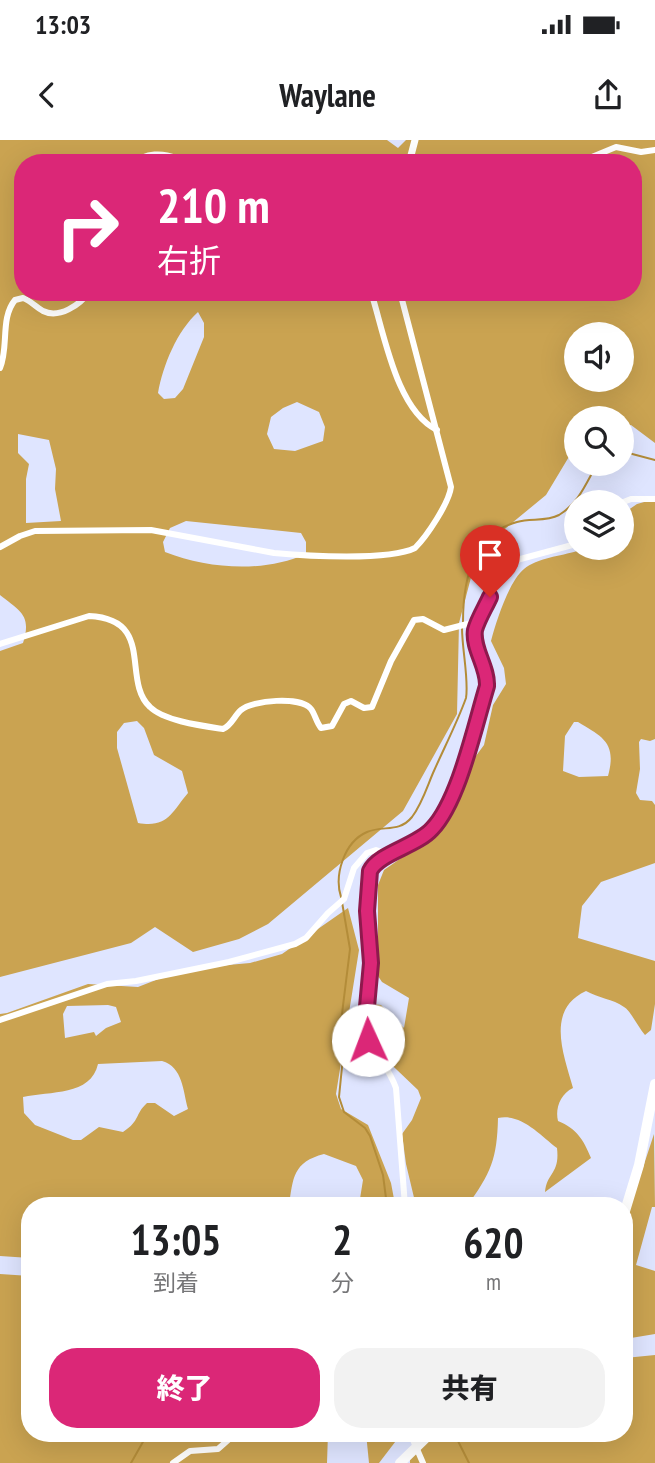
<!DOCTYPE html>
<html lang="ja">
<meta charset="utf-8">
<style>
:root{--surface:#fff;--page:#f2f2f2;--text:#202124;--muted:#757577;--accent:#db2777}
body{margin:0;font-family:"PT Sans Narrow","Noto Sans JP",sans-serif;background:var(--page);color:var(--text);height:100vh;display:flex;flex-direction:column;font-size:26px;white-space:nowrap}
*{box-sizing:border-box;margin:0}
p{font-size:23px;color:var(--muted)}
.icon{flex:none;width:38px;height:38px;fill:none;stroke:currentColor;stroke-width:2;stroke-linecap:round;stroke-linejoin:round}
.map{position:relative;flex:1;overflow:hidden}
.drawer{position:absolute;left:21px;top:1057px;width:612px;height:245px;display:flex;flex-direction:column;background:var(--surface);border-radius:28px;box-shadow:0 7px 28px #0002}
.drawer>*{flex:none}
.top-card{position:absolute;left:14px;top:14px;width:628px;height:147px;border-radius:28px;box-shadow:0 7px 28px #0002;background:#db2777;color:#fff;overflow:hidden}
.controls{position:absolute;left:564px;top:182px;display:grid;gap:14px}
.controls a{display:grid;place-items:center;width:70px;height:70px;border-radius:50%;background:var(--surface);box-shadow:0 7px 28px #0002;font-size:35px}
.pin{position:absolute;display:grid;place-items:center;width:60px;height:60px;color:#fff;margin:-72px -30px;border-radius:50% 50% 50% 0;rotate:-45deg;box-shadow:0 0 7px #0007}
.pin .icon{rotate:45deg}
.me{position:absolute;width:77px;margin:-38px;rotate:358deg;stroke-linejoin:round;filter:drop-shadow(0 0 5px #0008)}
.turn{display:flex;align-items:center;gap:24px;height:147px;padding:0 28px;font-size:32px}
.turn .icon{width:91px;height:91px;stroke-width:2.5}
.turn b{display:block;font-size:49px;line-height:60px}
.eta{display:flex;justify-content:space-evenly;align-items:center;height:119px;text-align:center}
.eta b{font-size:42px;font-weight:800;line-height:49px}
.primary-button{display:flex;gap:14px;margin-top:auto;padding:14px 28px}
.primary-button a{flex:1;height:80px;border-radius:28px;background:var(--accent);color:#fff;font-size:28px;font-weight:800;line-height:80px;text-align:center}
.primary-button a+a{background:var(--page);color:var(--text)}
.status{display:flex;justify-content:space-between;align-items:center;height:49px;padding:0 35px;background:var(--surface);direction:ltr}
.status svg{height:19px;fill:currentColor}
header{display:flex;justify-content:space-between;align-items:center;height:91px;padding:0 28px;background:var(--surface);font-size:32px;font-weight:800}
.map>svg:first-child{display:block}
.forest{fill:#caa351;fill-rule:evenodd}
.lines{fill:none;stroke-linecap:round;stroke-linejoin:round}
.stream{stroke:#b38c39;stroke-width:2}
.minor{stroke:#fff;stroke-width:6}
.tertiary{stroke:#fff;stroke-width:7}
.trunk{stroke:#fff;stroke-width:10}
.route-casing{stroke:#8e194d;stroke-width:18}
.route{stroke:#db2777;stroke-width:12}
</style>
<div class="status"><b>13:03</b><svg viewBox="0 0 49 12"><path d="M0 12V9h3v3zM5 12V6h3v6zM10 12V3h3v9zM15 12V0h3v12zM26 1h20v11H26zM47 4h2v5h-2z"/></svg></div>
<header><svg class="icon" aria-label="back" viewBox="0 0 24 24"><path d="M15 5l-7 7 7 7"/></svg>Waylane<svg class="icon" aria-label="share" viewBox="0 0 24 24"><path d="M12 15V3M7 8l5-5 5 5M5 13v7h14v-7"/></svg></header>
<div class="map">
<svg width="655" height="1323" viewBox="0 0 655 1323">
<rect width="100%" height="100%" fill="#dfe5ff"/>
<g class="forest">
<path d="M0 0H387L398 8 406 0H655V303L631 285 621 287V278H576V305L546 355 478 411 459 483 457 574 403 671 268 784 239 799 193 812 155 787 131 803 0 837V511L23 503C32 475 20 471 0 455ZM23 23H634V152H23ZM198 172 204 183V197L183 249 175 258 164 259 158 253C163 225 177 191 198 172ZM576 194H621V240H576ZM297 262 319 272 325 287 323 301 295 311 274 309 267 294 271 277 283 268ZM18 294 49 300 56 329 55 349 61 381 26 383V339L29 324 18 313ZM186 381 301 393 306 402V414C263 433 209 429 165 412L163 402 170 388ZM137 581 144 588 154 615 182 631 188 653C171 673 168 688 138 683L117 608V592L124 583Z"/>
<path d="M655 359V599L650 601 641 599 639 602 640 629 636 653 640 660 652 661 655 665V723L601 742 582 766 578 798 655 821V864L651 890 645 895C638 887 630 870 624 867 613 859 598 858 586 851 545 870 564 915 573 948 560 954 555 969 558 981 577 989 583 999 591 1018L545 1052C547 1032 560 1034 557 1008 540 995 521 973 498 978 497 1019 491 1033 467 1066H416L406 1024 402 994 412 980 421 958 418 950 375 909 366 896 373 864 381 865 404 888 409 858 382 842 378 836V745L384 730 417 707 429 692 449 677 453 670V647L484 605 493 565 506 544 504 528 491 501C496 482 509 441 524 429 537 418 561 416 577 411L581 408H621V375L637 364ZM574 582H578C603 597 617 603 608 636L579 637 563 631 565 596Z"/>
<path d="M348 768 359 810 336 954 341 969 368 985 391 1043 394 1059 391 1066H326L359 1065 363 1040 356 1026 324 1014C293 1022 293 1038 289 1066H30V1118L0 1116V874L7 873 88 844 138 847 184 829 250 823 282 814ZM108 865 116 867 121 882 106 888 96 896 94 892 65 898 63 874 67 866ZM162 921C183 927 183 951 188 969L174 976 155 963H147C134 975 141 980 123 992L99 987 81 1000H73L35 985 24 973 23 957C50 951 91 956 98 924Z"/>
<polygon points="654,994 655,1067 652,1067 636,1125 655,1131 655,1194 625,1199 625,1082"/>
<polygon points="0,1134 30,1136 30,1293 328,1293 327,1323 0,1323"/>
<polygon points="655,1215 655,1323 410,1323 410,1308 424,1293 625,1293 625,1218"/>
<polygon points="366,1293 402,1293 379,1323 369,1323"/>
</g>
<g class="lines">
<g class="stream">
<polyline points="621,311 655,320"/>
<path d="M463 482C463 442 472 394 517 382 531 378 546 382 559 375 579 363 586 343 597 324"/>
<path d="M341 757C334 735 344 702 367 692 384 685 399 693 412 677 422 664 427 647 433 633 444 608 457 583 466 558 469 540 462 509 462 488"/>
<polyline points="342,762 350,809 340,890 344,907 339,957 344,972 365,988 370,996 383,1035 387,1066"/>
<polyline points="454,1293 469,1323"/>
<polyline points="131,1323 148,1293"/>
</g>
<g class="minor">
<path d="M136 23C144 12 164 13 176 18L178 23"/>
<polyline points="558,23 564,18 587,19 616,7 641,12 655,10"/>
<path d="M371 152C384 192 396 270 437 290"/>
<path d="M0 228C9 207 0 178 15 160L23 158C31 161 36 167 43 171 59 179 80 165 89 152"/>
<polyline points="621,363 631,359 655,359"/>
<path d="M0 407 20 396 35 391 151 390 274 413C306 416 389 421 415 408 427 396 449 363 451 347L400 152"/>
<path d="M0 504 89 476C156 479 121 540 150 567 164 581 203 586 223 589 232 585 234 576 241 570 252 560 301 556 311 569 315 574 316 582 321 588L332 586 344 564 351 561 364 568 372 567 391 521 414 480 423 479 444 490 479 481"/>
<polyline points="0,880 107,844 136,841 229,822 295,804 306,798 328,773 344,759 354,728 367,713 376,710 391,715"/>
<path d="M405 1066 396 948C389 927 372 911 365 889L371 823 367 771 370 731C379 712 417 706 432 689 459 661 475 585 487 546 488 526 474 509 475 489L507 425 513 421 576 404"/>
<polyline points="410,1293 423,1323"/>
<polyline points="173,1323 190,1311 218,1309 236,1293"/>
</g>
<polyline class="tertiary" points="409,23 415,0"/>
<g class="trunk">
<polyline points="625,1071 639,1025 655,944"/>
<polyline points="400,1323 431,1293"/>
</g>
</g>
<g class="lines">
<g class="route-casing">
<path id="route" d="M368 900 365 889 371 823 367 771 370 731C379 713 417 706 432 689 459 661 475 585 487 546 488 527 472 508 475 490 478 479 485 468 490 457"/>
</g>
<use href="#route" class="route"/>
</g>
</svg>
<div class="controls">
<a><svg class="icon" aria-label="sound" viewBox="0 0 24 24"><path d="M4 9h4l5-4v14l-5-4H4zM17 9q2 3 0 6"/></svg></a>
<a><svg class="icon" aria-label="search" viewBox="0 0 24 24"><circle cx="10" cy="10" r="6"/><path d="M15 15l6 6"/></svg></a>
<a><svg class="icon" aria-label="layers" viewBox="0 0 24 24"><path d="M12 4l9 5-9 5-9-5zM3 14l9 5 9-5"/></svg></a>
</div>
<div class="pin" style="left:490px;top:457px;background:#d93025"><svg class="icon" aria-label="arrive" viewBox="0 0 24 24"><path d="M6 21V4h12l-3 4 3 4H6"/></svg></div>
<svg class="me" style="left:368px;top:900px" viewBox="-20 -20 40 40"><circle r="19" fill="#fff"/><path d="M0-13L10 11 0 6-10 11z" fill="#db2777"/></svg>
<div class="top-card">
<div class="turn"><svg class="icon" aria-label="right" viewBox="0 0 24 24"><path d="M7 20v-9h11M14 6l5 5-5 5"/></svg><div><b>210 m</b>右折</div></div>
</div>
<section class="drawer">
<div class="eta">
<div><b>13:05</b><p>到着</p></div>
<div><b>2</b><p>分</p></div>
<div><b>620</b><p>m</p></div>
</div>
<div class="primary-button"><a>終了</a><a>共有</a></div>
</section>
</div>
